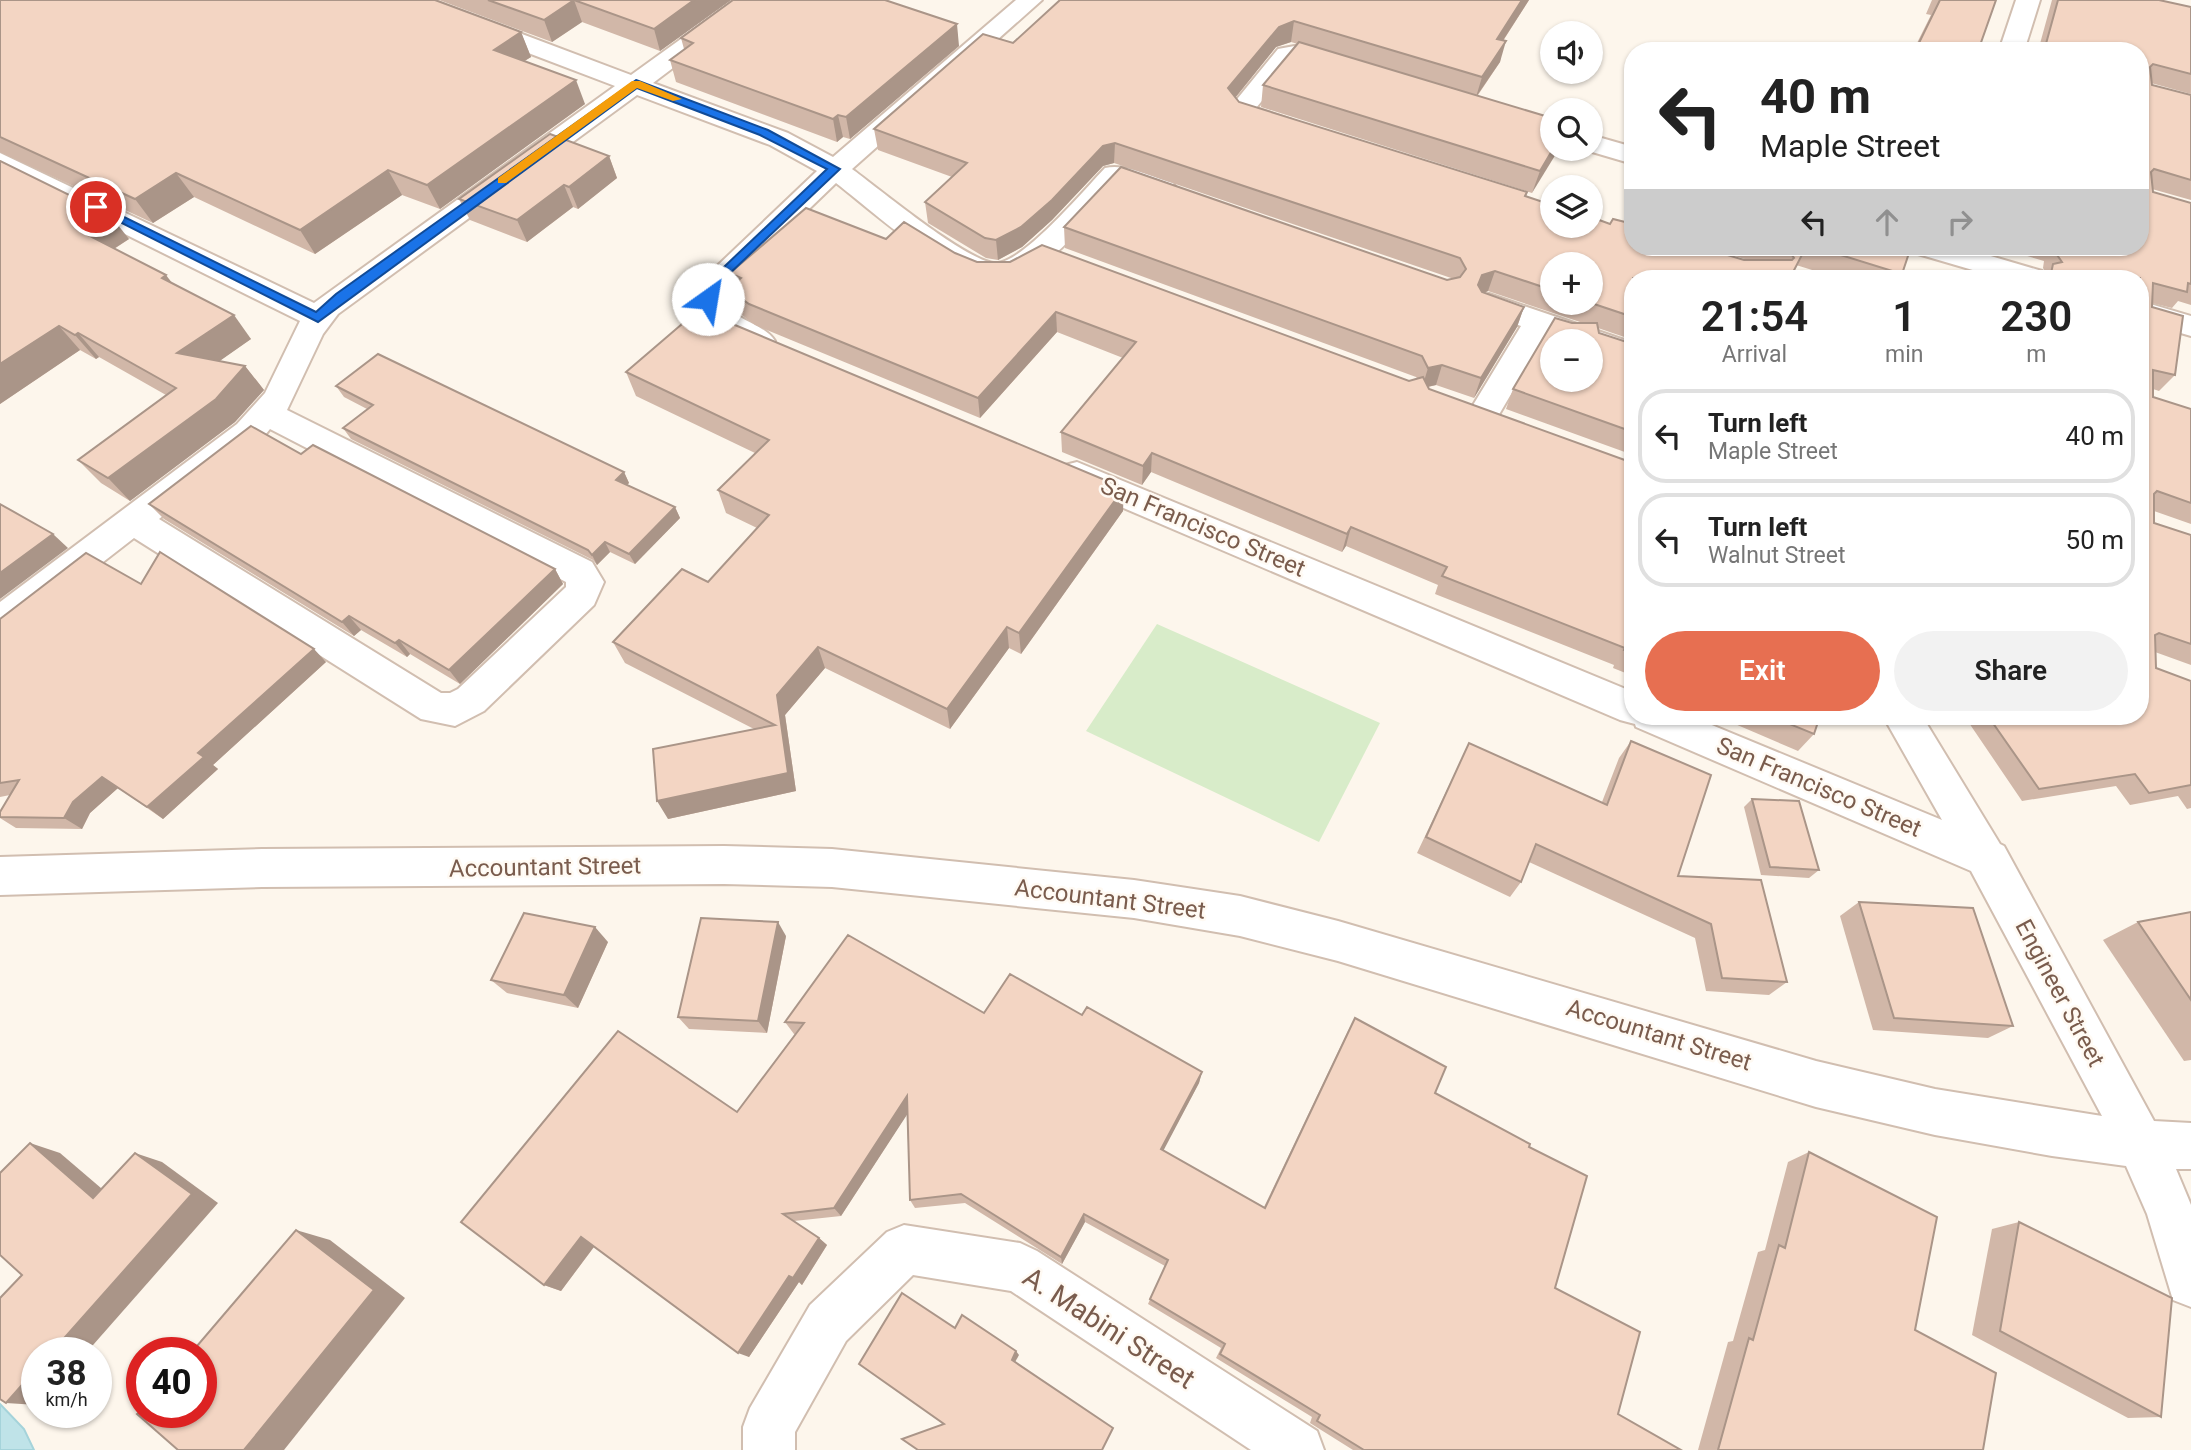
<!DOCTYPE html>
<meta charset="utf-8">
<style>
:root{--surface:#fff;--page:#f2f2f2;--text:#222;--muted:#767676;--line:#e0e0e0;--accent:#e76f51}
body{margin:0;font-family:Roboto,sans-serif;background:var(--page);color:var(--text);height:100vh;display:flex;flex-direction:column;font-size:26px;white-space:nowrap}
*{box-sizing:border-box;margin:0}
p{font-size:23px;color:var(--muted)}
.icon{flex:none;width:38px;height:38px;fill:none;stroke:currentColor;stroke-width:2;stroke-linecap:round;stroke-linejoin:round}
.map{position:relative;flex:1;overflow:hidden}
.details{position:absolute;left:1624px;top:270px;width:525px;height:455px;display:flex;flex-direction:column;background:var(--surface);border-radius:28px;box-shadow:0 2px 5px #0004}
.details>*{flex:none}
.banner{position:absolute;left:1624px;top:42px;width:525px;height:214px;border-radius:28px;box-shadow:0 2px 5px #0004;background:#fff;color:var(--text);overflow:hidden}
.buttons{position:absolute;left:1540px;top:21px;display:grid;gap:14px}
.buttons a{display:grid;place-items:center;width:63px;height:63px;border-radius:50%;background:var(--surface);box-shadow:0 2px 5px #0004;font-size:35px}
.speed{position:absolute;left:21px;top:1337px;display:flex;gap:14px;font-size:35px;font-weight:700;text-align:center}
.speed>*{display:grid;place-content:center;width:91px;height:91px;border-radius:50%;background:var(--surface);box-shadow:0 2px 5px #0004;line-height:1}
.speed small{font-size:18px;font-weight:400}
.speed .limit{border:10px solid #d22;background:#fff;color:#111}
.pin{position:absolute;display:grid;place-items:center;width:60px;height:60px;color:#fff;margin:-30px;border:4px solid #fff;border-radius:50%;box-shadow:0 2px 7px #0007}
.me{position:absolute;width:77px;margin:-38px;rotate:32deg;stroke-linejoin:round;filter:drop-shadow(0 0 5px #0008)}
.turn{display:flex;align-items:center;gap:24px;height:147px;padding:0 21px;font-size:32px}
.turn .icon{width:91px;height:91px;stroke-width:2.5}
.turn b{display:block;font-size:49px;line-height:60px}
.lanes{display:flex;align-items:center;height:66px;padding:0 21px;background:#0003;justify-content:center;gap:35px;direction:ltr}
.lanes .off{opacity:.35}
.eta{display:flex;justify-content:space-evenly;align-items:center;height:119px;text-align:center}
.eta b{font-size:42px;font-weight:600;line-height:49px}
.button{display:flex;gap:14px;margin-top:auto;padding:14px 21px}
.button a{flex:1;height:80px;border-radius:42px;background:var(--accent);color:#fff;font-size:28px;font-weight:600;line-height:80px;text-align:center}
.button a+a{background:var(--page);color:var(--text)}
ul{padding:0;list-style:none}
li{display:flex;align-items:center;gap:21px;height:94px;margin:0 14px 10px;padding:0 7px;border:4px solid var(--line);border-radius:28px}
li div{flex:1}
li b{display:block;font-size:26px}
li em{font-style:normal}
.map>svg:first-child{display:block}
.green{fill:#d8ecc9}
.water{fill:#bfe3e8;stroke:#a5d3da;stroke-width:2}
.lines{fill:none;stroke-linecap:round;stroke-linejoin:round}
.minor-casing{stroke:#d1beb0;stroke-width:4}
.minor{fill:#fff;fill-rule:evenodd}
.wall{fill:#d1b7a8;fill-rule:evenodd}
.shaded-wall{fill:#aa9588}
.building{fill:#f3d5c3;stroke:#aa9588;stroke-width:2;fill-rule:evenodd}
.route{fill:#1a73e8;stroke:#114b97;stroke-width:2}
.slow{fill:#f59e0b}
.labels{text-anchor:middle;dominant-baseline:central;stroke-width:5;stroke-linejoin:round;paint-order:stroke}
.street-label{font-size:24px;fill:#7a5c4d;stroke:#fffaf3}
.near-street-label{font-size:28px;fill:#7a5c4d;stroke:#fffaf3}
</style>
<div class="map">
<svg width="2191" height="1450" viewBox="0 0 2191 1450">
<rect width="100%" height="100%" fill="#fdf6ec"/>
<polygon class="green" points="1157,624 1380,723 1319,842 1086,731"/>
<polygon class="water" points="0,1404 24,1429 34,1450 0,1450"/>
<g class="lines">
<g class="minor-casing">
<g id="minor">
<path d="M398 0H432L631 75 735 0H763L653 83 788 133 833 157 1016 0H1042L852 169C877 187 973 267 998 263 1026 259 1084 190 1105 168 1126 163 1153 177 1173 183L1177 189 1173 195 1163 198 1120 185C1097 209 1076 237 1050 258 1037 270 1016 282 998 282 949 282 875 213 836 183L725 290 727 308C741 321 766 326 775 341L771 348C737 358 693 322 695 287L817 171 770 145 637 95 338 314 323 334 287 410 592 562 604 582 594 605 484 711 455 726 421 719 134 538 13 632 0 637V602L237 424 265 393 300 321 0 172V153L314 303 615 86 402 5ZM270 429 566 582V587L458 689 450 693H441L159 519 261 440Z"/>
<polygon points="2016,0 2040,0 2024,51 1999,51"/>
<path d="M1300 45 1348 60 1352 65 1348 70 1339 73 1295 61 1256 108 1292 120 1296 126 1292 132C1274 136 1240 125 1229 109L1278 49Z"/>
<polygon points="1591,135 1633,147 1633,164 1582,149 1591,149"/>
<polygon points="1914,247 1960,247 2042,271 2047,278 2000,278 1918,254"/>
<polygon points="1489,294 1633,343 1633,365 1591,351 1591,341 1564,341 1546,335 1494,423 1483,427 1472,423 1467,415 1521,326 1478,311 1474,304 1478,297"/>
<polygon points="2140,301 2191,316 2191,336 2140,321"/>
<polygon points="1077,462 1633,692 1633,716 1690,716 1942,820 1883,716 1922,716 2000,844 2004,846 2154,1121 2191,1123 2191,1169 2176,1169 2191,1205 2191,1307 2173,1300 2147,1214 2126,1166 2052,1156 1935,1135 1816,1107 1338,961 1240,936 1134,918 832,887 724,884 262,887 0,895 0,857 262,849 724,846 832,849 1134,880 1240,896 1338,921 1816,1061 1935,1089 2102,1116 1971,871 1636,727 1635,724 1620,720 1065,483 1060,474 1065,465"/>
<polygon points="904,1225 1020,1243 1037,1251 1317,1431 1324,1450 1251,1450 1011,1291 913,1275 846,1341 795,1432 795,1450 743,1450 743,1427 750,1408 810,1305 887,1232"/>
</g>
</g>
<use href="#minor" class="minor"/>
</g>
<g class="wall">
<polygon points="0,0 521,32 531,57 524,61 585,104 440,209 402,195 315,254 194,197 153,223 0,152"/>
<polygon points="439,0 731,0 660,51 582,22 552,42"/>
<path d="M1060 0H1529L1503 41 1500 62 1478 95 1552 149 1532 193 1261 107 1263 85 1298 44 1291 42 1276 47 1236 97 1239 102 1527 192 1526 197 1610 224 1631 223 1630 222 1633 215V247L1748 260 1705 247H1911L1902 274 1899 278H1838L1796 265 1633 278V340L1598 328 1599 333 1633 344V455L1506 409 1513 389 1572 323H1583L1488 291 1485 293 1524 307 1517 327 1474 398 1436 385 1428 387 1429 389 1633 463V676L1613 668 1614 665 1435 594 1438 585 1346 546 1342 552 1151 472 1142 485 1062 452 1061 432 1123 358 1057 332 980 418 755 325 734 309 728 289 733 284 730 273 886 239 955 253 977 262 1409 381 1417 378 1416 377 1065 248 1064 227 1447 280 1454 279 1114 163 1103 166 1052 220 1022 247 998 260 986 258 928 223 925 202 952 177 878 150 874 129 1013 43ZM1552 264 1591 303H1552Z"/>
<polygon points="1932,0 1996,0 1978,51 1913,51 1931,15 1926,14"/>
<polygon points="2052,0 2159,0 2191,7 2191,94 2151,83 2152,85 2191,95 2191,200 2152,189 2153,192 2191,203 2191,305 2178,301 2172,308 2152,303 2152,307 2175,375 2159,391 2153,389 2153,397 2191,409 2191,524 2154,511 2154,523 2191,535 2191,665 2155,652 2156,668 2191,681 2191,808 2187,809 2178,796 2130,805 2116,786 2022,801 1967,720 1972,716 2140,716 2140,278 2042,278 2046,273 2043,268 2044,261 1997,247 2140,247 2140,51 2038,51"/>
<polygon points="681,38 959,46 850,139 843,137 837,142 676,82 670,60 684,49"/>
<polygon points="609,156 617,178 578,209 573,207 527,242 470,220 459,199"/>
<polygon points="0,161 129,239 114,249 173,284 251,339 219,361 245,366 264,390 235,422 130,501 101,483 78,460 166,395 99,357 96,359 80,350 0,404"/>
<polygon points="723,320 1123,511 1021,654 1009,648 950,729 825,668 785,715 796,791 668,819 754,729 625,663 613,642 708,582 757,528 726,513 718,490 755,453 636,396 626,372"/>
<polygon points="336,386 624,472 629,483 627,485 675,507 680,518 635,564 610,552 597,565 593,560 351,439 343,428 367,409 344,397"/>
<polygon points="301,454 555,569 563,584 460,684 410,654 407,657 361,630 354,636 164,519 149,504"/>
<polygon points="141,584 326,662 213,765 218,769 163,819 118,788 90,813 82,829 16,828 0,818 0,812 10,795 0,797 0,619"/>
<polygon points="1721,716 1820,716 1814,734 1798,751 1721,718"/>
<polygon points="1631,741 1678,876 1787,982 1769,995 1706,991 1695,938 1529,862 1521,882 1510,897 1417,853 1469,743 1602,802 1619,758"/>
<polygon points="1752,799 1819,870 1809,878 1761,875 1744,807"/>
<polygon points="1859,902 2013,1026 1988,1038 1873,1030 1840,916"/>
<polygon points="2191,912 2191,1060 2184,1061 2103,940 2138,922"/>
<polygon points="786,936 767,1033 689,1029 678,1017"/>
<polygon points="608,942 578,1008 507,993 491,980"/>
<polygon points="984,1013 1082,1015 1202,1072 1199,1083 1163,1150 1264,1207 1348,1031 1355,1018 1435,1093 1529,1147 1555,1288 1618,1414 1681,1450 1353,1450 1310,1423 1312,1417 1216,1358 1221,1348 1148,1304 1165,1266 1085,1222 1062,1264 965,1203 915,1208 910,1200 907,1114 841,1216 794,1221 819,1238 827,1245 802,1285 799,1282 749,1357 594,1247 561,1291 544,1285 737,1112 795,1034 794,1034 785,1022"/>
<polygon points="1809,1152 1915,1330 1983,1450 1698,1450 1728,1342 1733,1341 1758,1252 1765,1250 1788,1162"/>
<polygon points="2019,1222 2161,1417 2128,1418 1972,1335 1992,1229"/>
</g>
<g class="shaded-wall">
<polygon points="574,0 582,22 552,42 544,20"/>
<polygon points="694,0 731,0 660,51 654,29"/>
<polygon points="1522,0 1529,0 1491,59 1497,39"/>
<polygon points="1294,21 1291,42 1276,47 1226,109 1228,88 1279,27"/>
<polygon points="957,24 959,46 850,139 846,117"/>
<polygon points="521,32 531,57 504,74 494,50"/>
<polygon points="1506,41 1500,62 1476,97 1482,77"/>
<polygon points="576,80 585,104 440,209 427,185"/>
<polygon points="838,115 843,137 837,142 833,119"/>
<polygon points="1115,143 1114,163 1103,166 1052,220 1022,247 998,260 996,240 1103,146"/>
<polygon points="1553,149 1559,149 1532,193 1540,171"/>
<polygon points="609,156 617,178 578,209 569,187"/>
<polygon points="388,170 402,195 315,254 300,230"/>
<polygon points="176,173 194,197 153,223 135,199"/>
<polygon points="564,185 573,207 527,242 517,220"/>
<polygon points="110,215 129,239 101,257 82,232"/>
<polygon points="1495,271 1488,291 1476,296 1478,285 1482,275"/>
<polygon points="166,275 185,300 162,278"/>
<polygon points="1524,307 1517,327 1474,398 1481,378"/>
<polygon points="1056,312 1057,332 980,418 978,398"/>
<polygon points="234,315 251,339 197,377 177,353"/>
<polygon points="59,326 80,350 0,404 0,364"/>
<polygon points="78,333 99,357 96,359 75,335"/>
<polygon points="1442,365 1436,385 1422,388 1428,368"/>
<polygon points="245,366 264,390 235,422 130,501 108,478"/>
<polygon points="1152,453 1151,472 1142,485 1143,466"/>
<polygon points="624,472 629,483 621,490 616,480"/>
<polygon points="1124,488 1123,511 1021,654 1019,633"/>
<polygon points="675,507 680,518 635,564 629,554"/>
<polygon points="1351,527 1346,546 1342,552 1347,534"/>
<polygon points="53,534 68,548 0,599 0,573"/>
<polygon points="605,542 610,552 597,565 592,555"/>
<polygon points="555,569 563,584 460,684 449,670"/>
<polygon points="349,616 361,630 354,636 342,622"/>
<polygon points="1007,627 1009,648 950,729 947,709"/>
<polygon points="399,640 410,654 407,657 395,643"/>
<polygon points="818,647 825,668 785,715 796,791 668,819 657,801 788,773 777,695"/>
<polygon points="314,649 326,662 213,765 218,769 163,819 147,807 198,753"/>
<polygon points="102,777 118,788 90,813 82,829 64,818 73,802"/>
<polygon points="778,922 786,936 767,1033 758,1021"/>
<polygon points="595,927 608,942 578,1008 564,995"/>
<polygon points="1202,1072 1199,1083 1159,1159 1161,1149"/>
<polygon points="907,1096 912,1107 841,1216 834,1208"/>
<polygon points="30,1143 60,1153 122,1206 93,1198"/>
<polygon points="135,1153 162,1162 218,1203 86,1353 51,1353"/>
<polygon points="1084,1214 1085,1222 1062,1264 1061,1257"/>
<polygon points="296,1230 330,1240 405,1298 284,1450 244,1450"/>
<polygon points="581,1237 596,1244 561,1291 544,1285"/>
<polygon points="819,1238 827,1245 802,1285 799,1282 749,1357 738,1353 789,1276"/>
<polygon points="1016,1351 1019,1355 1014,1364 1012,1360"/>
<polygon points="37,1368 37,1405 6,1403"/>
</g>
<g class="building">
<polygon points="0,0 435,0 521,32 494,50 576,80 427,185 388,170 300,230 176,173 135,199 0,137"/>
<polygon points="488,0 694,0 654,29 574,0 544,20"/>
<polygon points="733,0 885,0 957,24 846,117 838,115 833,119 670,60 693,43 681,38"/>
<polygon points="1060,0 1522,0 1497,39 1506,41 1482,77 1294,21 1279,27 1228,88 1239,102 1527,192 1525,196 1552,205 1552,226 1591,226 1591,217 1610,224 1613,219 1633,224 1633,247 1701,247 1744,260 1792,260 1794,258 1787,248 1783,247 1806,247 1790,278 1633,278 1633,317 1591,303 1591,264 1552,264 1552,290 1495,271 1482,275 1478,285 1482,292 1524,307 1481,378 1442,365 1428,368 1422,356 1064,227 1121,167 1447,280 1460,277 1466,269 1460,258 1115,143 1103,146 1052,200 1021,227 996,240 985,238 925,202 967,163 874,129 983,34 1013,43"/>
<polygon points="1940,0 1996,0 1978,51 1915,51"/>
<polygon points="2058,0 2159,0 2191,7 2191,74 2153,64 2150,67 2152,85 2191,95 2191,180 2154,169 2151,172 2153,192 2191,203 2191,284 2188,283 2187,292 2153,283 2152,307 2183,316 2175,375 2153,370 2153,397 2191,409 2191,503 2157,491 2154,494 2154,523 2191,535 2191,644 2159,633 2155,635 2156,668 2191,681 2191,785 2149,793 2135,774 2039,789 1988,716 2140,716 2140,278 2050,278 2053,264 2062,262 2055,252 2057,247 2140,247 2140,51 2044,51"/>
<polygon points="1299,42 1552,118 1552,149 1553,149 1540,171 1263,85"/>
<polygon points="550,134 609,156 569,187 564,185 517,220 459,199"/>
<polygon points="0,161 110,215 82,232 166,275 162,278 234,315 177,353 245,366 216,399 108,478 78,460 176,388 78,333 75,335 59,326 0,364"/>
<polygon points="806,208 886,239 904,222 955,253 977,262 1010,262 1042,245 1409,381 1423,377 1429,389 1633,463 1633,654 1624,650 1625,648 1442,576 1447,567 1351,527 1347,534 1152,453 1143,466 1061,432 1136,342 1056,312 978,398 749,304 728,289 741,278 730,273"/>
<polygon points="1815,247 1911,247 1902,274"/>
<polygon points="703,306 723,320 1124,488 1019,633 1007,627 947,709 818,647 777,695 788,773 657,801 653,749 775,725 613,642 682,569 708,582 769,515 718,490 769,440 626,372"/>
<path d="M1555 318 1572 323H1597L1599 333 1633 344V432L1513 389ZM1552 341H1591V380H1552Z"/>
<polygon points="378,354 624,472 616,480 675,507 629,554 605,542 592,555 588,550 343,428 373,405 336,386"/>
<polygon points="251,426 301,454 313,445 555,569 449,670 399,640 395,643 349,616 342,622 149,504"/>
<polygon points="0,504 53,534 0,573"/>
<polygon points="160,552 314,649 198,753 204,757 147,807 102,777 73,802 64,818 0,817 0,812 19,780 0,783 0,619 86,553 141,584"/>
<polygon points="1770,716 1820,716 1814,734"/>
<polygon points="1631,741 1711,775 1678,876 1761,880 1787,982 1722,978 1711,924 1536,844 1521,882 1426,837 1469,743 1607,805"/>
<polygon points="1752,799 1799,801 1819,870 1770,867"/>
<polygon points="1859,902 1973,908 2013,1026 1894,1018"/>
<polygon points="2191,912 2191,1000 2138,922"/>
<polygon points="524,913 595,927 564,995 491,980"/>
<polygon points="701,918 778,922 758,1021 678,1017"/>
<polygon points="848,935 984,1013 1010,974 1082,1015 1087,1007 1202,1072 1161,1149 1265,1208 1355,1018 1446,1067 1435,1093 1530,1144 1529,1147 1587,1176 1555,1288 1640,1332 1618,1414 1681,1450 1364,1450 1317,1421 1320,1415 1220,1354 1225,1344 1150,1299 1168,1260 1084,1214 1061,1257 961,1194 910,1200 907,1096 834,1208 783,1214 819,1238 793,1278 789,1276 738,1353 581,1237 544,1285 461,1222 618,1031 737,1112 804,1023 785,1022"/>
<polygon points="30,1143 93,1198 135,1153 192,1194 51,1353 37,1353 37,1368 6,1403 0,1399 0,1298 22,1275 0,1255 0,1173"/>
<polygon points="1809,1152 1937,1217 1915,1330 1996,1373 1983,1450 1718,1450 1749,1338 1753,1340 1779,1245 1785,1248"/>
<polygon points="2019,1222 2172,1298 2161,1417 2000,1331"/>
<polygon points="296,1230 374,1290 244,1450 178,1450 137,1414 142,1410 142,1412 201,1412 201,1353 191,1353"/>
<polygon points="902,1293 955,1328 962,1315 1016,1351 1012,1360 1113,1428 1102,1450 918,1450 902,1439 944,1424 859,1364"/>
</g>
<polygon class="route" points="636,80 768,130 840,169 727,276 716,288 712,301 708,303 702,299 706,284 827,169 760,135 637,88 318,322 90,207 100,205 316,312 336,294"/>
<polygon class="slow" points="632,81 640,81 682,99 673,101 637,88 506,183 498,183 498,178"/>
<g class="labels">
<g class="street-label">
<text transform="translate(1203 527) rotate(23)">San Francisco Street</text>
<text transform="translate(1819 787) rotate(23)">San Francisco Street</text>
<text transform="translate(545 867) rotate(-1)">Accountant Street</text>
<text transform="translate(1110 899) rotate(7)">Accountant Street</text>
<text transform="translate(2060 993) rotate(62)">Engineer Street</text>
<text transform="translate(1659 1035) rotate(17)">Accountant Street</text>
</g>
<g class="near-street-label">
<text transform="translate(1109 1328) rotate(33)">A. Mabini Street</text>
</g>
</g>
</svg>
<div class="buttons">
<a><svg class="icon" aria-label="sound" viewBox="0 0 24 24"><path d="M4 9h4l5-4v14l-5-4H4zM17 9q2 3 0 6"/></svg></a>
<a><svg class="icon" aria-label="search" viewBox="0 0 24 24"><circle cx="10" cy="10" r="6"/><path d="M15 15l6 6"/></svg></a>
<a><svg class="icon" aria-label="layers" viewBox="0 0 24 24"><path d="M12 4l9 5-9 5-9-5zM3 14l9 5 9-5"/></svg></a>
<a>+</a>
<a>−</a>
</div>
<div class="speed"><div>38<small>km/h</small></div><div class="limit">40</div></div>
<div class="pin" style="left:96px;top:207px;background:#d93025"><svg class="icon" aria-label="arrive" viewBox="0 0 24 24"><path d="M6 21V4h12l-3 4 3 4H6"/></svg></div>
<svg class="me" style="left:708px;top:299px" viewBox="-20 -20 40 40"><circle r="19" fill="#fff"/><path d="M0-13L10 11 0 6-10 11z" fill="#1a73e8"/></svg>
<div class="banner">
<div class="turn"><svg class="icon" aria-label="left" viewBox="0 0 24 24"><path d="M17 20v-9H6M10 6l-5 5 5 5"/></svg><div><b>40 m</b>Maple Street</div></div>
<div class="lanes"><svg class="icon" aria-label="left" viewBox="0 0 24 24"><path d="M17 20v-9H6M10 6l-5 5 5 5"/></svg><svg class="icon off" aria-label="ahead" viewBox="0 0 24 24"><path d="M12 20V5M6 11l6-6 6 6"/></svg><svg class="icon off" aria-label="right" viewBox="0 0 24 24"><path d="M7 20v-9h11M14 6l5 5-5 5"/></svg></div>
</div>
<section class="details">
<div class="eta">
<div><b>21:54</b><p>Arrival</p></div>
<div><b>1</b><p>min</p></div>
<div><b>230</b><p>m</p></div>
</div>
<ul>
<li><svg class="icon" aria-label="left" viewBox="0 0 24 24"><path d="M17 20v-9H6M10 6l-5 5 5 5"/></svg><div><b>Turn left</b><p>Maple Street</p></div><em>40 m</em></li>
<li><svg class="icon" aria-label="left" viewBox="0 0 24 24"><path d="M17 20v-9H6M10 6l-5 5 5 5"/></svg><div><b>Turn left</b><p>Walnut Street</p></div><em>50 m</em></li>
</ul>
<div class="button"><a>Exit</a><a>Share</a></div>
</section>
</div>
